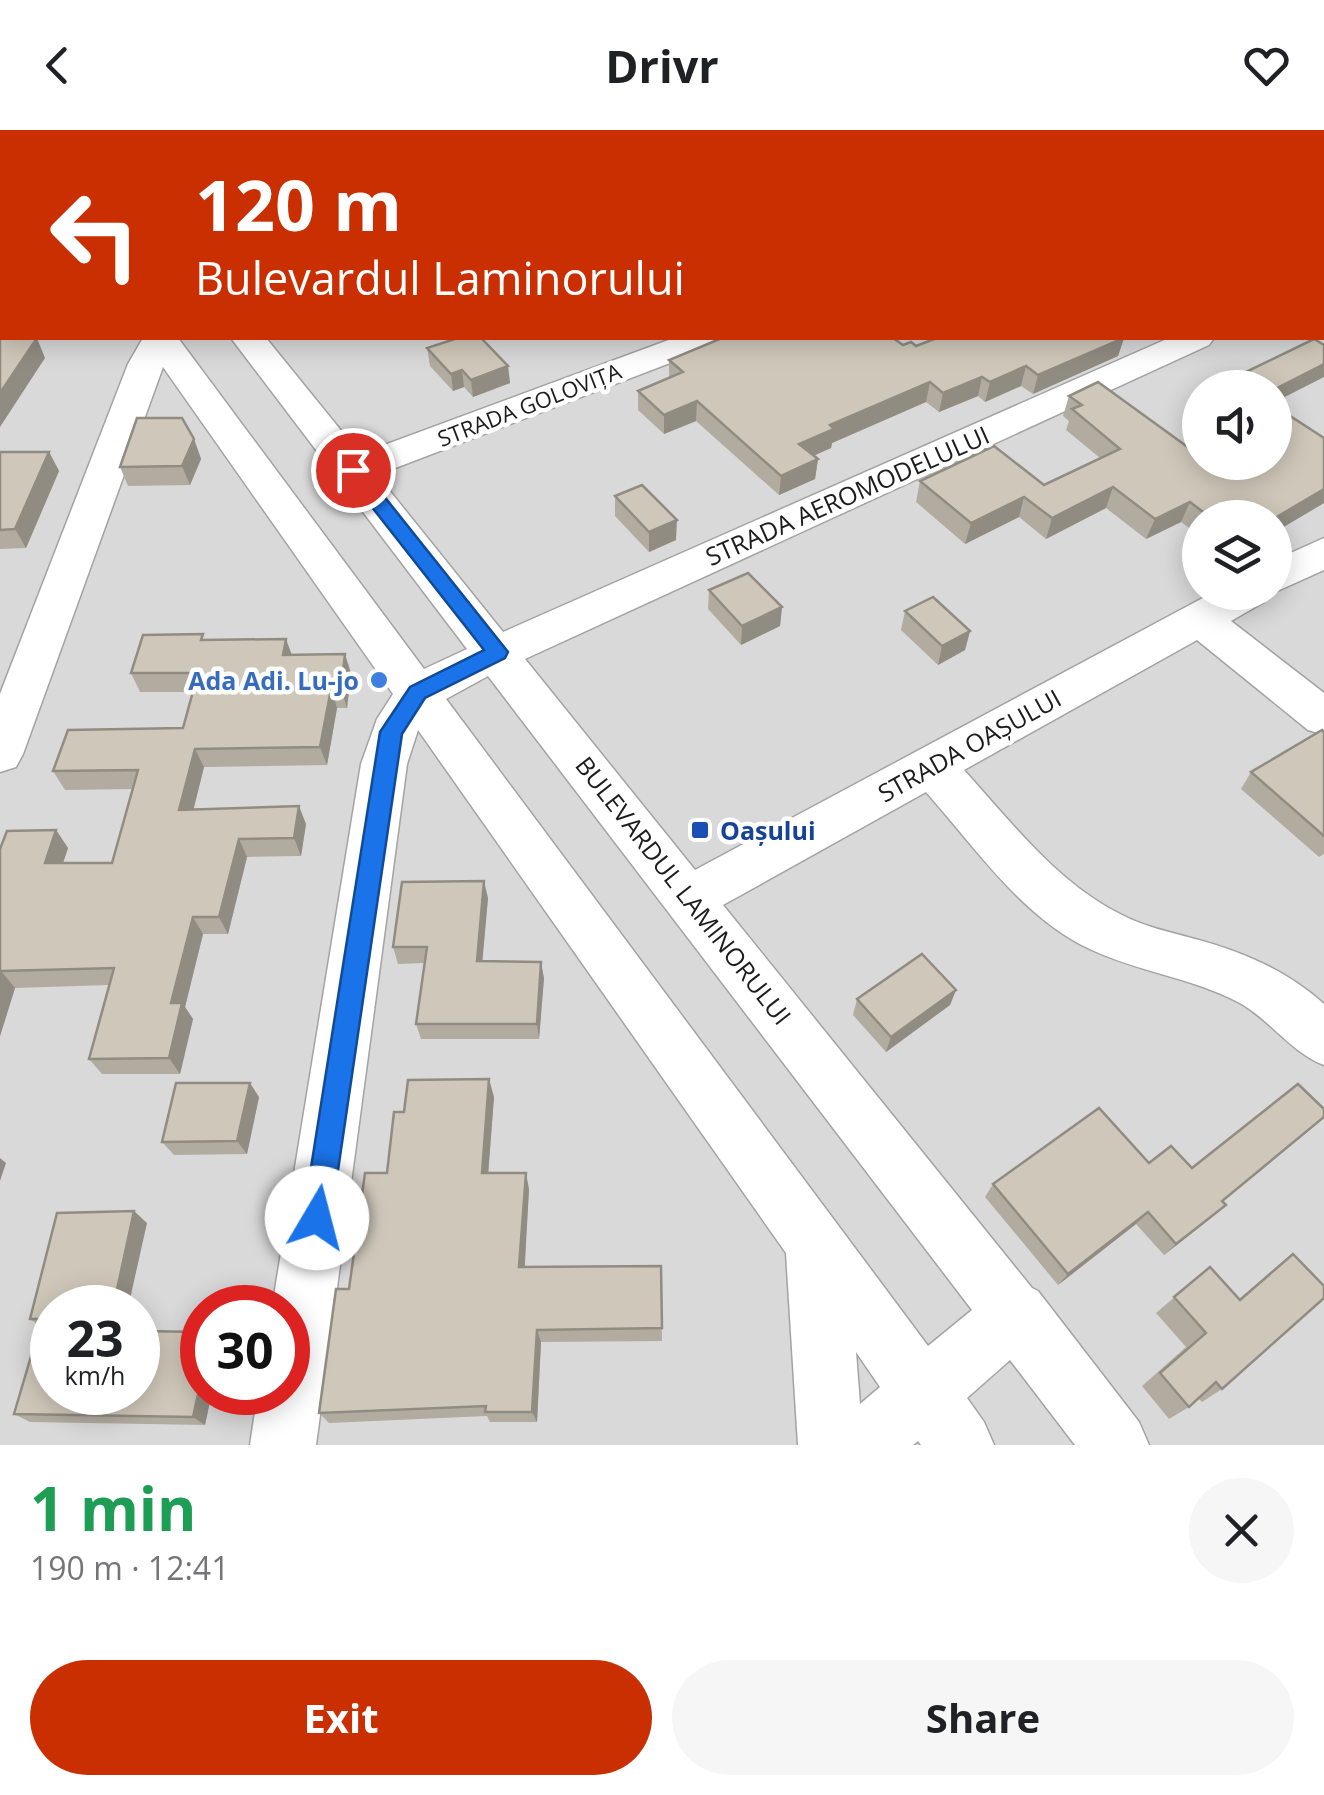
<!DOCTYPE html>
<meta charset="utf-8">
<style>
:root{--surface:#fff;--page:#f6f6f6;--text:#202124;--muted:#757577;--accent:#c92f00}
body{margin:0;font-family:"Open Sans",sans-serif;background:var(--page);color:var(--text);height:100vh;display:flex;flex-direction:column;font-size:38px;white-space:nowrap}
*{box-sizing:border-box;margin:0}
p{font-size:32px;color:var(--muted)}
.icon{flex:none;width:55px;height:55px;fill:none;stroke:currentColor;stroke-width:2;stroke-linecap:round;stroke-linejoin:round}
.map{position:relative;height:1315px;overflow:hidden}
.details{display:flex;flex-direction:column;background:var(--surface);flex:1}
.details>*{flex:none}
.top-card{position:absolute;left:0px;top:0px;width:1325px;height:210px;box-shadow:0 5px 25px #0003;background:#c92f00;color:#fff;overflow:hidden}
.tools{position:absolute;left:1182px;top:240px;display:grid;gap:20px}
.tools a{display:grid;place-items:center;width:110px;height:110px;border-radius:50%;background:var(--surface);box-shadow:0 5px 25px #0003;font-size:50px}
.speed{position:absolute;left:30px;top:1155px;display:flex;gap:20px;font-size:50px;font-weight:700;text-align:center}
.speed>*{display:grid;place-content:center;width:130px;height:130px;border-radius:50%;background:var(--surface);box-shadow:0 5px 25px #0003;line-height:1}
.speed small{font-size:25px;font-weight:400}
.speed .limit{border:15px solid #d22;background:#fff;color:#111}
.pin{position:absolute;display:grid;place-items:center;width:85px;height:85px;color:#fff;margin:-42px;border:5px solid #fff;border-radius:50%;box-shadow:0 2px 10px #0007}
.me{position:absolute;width:110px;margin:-55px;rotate:8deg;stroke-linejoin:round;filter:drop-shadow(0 0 8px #0008)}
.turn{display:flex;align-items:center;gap:35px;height:210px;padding:0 30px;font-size:45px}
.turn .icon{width:130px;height:130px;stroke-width:2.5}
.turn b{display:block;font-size:70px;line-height:85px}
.round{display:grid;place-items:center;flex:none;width:105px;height:105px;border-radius:52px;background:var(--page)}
.summary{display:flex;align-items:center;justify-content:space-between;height:170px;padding:0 30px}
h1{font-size:60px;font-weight:700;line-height:75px;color:#1e9e55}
.cta{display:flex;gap:20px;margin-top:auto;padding:20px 30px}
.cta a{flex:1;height:115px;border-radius:60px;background:var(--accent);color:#fff;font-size:40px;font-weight:700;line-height:115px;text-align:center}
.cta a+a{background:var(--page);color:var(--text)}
header{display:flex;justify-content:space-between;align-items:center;height:130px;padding:0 30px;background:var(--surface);font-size:45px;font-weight:700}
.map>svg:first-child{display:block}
.residential{fill:#dad9d9;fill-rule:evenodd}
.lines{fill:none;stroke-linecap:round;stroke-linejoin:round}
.minor-casing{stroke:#a3a3a3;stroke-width:3}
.minor{fill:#fff;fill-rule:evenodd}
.wall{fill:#b2aca0}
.shaded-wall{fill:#918c82}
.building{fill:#cfc8ba;stroke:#918c82;stroke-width:2.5}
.route{fill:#1a73e8;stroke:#114b97;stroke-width:2.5}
.shop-dot{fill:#3f7fe0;stroke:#fff;stroke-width:4}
.transit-dot{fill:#1a4fb4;stroke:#fff;stroke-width:4}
.labels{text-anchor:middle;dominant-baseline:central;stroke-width:9;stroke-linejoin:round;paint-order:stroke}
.far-street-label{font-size:22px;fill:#1c1c1c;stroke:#fff}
.street-label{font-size:25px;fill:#1c1c1c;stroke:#fff}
.shop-label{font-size:25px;font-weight:bold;fill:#366cbe;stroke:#fff;text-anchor:end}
.transit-label{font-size:25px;font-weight:bold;fill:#164399;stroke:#fff;text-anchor:start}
</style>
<header><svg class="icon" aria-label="back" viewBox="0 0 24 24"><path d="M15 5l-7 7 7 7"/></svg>Drivr<svg class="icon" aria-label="heart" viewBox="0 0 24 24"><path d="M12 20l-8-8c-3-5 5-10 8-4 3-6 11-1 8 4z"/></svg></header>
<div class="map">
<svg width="1324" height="1315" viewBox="0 0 1324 1315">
<rect width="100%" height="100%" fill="#efede1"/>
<path class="residential" d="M0 0H1324V1315H0ZM2 2H1322V208H2ZM1200 258H1275V332H1200ZM1200 388H1275V462H1200ZM52 1178H138V1262H52ZM202 1178H288V1262H202Z"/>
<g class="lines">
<g class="minor-casing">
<g id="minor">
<polygon points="0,0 26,0 27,2 2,2 2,8"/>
<polygon points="70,0 99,0 100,2 71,2"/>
<polygon points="977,0 1008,0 1009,2 978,2"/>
<polygon points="1324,98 1324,119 1322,119 1322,99"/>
<rect x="1322" y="183" width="2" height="21"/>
<polygon points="0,194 2,208 17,208 0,215"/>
<path d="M143 208H178L424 539 467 519 231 208H266L360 324 674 208H722L717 215 377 345 503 502 1169 208H1214L1209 215 525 529 695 740 1214 462H1270L1264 472 1231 491 1324 563V605L1308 600 1197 510 964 640C1011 692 1058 754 1122 785 1145 797 1170 802 1195 809 1243 822 1286 840 1324 874V935C1290 922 1270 889 1238 872 1192 848 1139 842 1092 820 1023 789 975 717 926 662L723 775 1032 1158 1038 1161 1139 1292 1149 1315H1075L1010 1230 967 1268 984 1292 994 1315H921L918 1311 913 1315H798L786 1123 418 600 407 634 316 1315H250L258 1262H288V1178H272L361 634 377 589 393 564 163 237 23 624 16 637 0 642V564L128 234ZM488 546 972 1180 928 1216 446 569ZM856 1222 880 1257 860 1274Z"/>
<polygon points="1324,408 1324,440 1275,462 1275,430"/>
</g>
</g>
<use href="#minor" class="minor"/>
</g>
<g class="wall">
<polygon points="1124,208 1118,226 1033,264 1021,256 985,272 978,266 939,282 926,272 832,313 831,318 813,326 818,329 815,349 779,365 696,291 664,304 638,280 638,261 669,248 669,230 903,215 916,216"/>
<polygon points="427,218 508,236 510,253 473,267 464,257 453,261 430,236"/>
<polygon points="1069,266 1200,332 1324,308 1324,373 1275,402 1275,388 1200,388 1200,406 1181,392 1146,409 1106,378 1046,409 1019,387 965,414 916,372 920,351 1044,355 1100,328 1066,300 1069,291 1063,286"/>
<polygon points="194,309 201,329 190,355 128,356 120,337"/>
<polygon points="0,322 49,322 59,341 26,418 0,419"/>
<polygon points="615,366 676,410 649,422 615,386"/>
<polygon points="709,460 782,477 780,496 741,515 708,479"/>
<polygon points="905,481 970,501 965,520 938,535 901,500"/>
<polygon points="205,510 292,525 351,543 347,578 337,578 327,635 204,637 193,679 306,694 301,726 247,727 228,804 203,804 185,877 193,889 180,944 102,944 89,929 109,855 15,858 0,906 0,719 56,700 68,718 63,733 112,733 133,659 65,660 53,641 183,598 193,562 140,562 131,543"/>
<polygon points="1324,602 1324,724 1319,727 1241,659 1251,642"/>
<polygon points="488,768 482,831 544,848 539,909 421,909 416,894 425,833 398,834 393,817"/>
<polygon points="956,860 950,875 886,922 853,885 857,869"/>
<polygon points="259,967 247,1024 174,1025 162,1012"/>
<polygon points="494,967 488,1043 529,1059 524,1137 661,1136 662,1211 541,1212 537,1292 490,1292 487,1286 329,1293 319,1283 349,1159 387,1043 404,982"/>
<polygon points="1313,997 1223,1071 1226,1075 1212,1087 1164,1125 1136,1094 1058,1155 985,1067 993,1054 1149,1033 1192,1038"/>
<polygon points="147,1093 52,1262 212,1262 205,1295 30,1292 14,1284 40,1196 30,1189"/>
<polygon points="1293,1124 1222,1259 1202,1272 1198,1268 1189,1277 1169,1289 1142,1256 1186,1217 1156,1183 1210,1137 1239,1169"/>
</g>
<g class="shaded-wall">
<polygon points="2,128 2,152 0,153 0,129"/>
<polygon points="37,208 45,228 0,297 0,263"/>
<polygon points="1124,208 1118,226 1033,264 1038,245"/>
<polygon points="1324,234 1324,247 1275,272 1275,259"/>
<polygon points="508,236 510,253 473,267 471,250"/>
<polygon points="1026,236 1021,256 985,272 990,252"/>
<polygon points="462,240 464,257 453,261 451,244"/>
<polygon points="982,247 978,266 939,282 943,263"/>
<polygon points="930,252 926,272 832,313 831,318 797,333 799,314 830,295"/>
<polygon points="697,271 696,291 664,304 664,285"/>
<polygon points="194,309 201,329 190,355 182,336"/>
<polygon points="49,322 59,341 26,418 15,399"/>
<polygon points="818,329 815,349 779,365 781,346"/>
<polygon points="1113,357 1106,378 1046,409 1052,388"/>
<polygon points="1324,359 1324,373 1275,402 1275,388"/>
<polygon points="1024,367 1019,387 965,414 971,393"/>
<polygon points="1190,372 1181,392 1146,409 1155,389"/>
<polygon points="677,390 676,410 649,422 649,402"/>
<polygon points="782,477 780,496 741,515 742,496"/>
<polygon points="970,501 965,520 938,535 942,516"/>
<polygon points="286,509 293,528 283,525"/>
<polygon points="345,524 351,543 347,578 341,559"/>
<polygon points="331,559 337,578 327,635 320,617"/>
<polygon points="195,619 204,637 189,698 179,680"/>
<polygon points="299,676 306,694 301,726 294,708"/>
<polygon points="56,700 68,718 57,751 45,733"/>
<polygon points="239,709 247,727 228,804 219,787"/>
<polygon points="484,751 488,768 481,847 477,831"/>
<polygon points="193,787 203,804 185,877 193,889 180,944 169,928 171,873"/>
<polygon points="541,832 544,848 539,909 537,894"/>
<polygon points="1,841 15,858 0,906 0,844"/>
<polygon points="956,860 950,875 886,922 891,907"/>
<polygon points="489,949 494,967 487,1059 482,1043"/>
<polygon points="250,953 259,967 247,1024 237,1011"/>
<polygon points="1324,987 1313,997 1209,1083 1222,1071"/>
<polygon points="0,1028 6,1033 0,1051"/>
<polygon points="526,1043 529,1059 524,1151 519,1137"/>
<polygon points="1226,1075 1212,1087 1164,1125 1176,1114"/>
<polygon points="134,1081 147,1093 128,1178 113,1178"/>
<polygon points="1148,1082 1136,1094 1058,1155 1068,1144"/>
<polygon points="537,1200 541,1212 537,1292 532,1282"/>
<polygon points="202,1246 202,1262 212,1262 205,1295 193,1287"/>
</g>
<g class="building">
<polygon points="120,0 256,0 258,2 122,2"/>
<polygon points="1322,13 1324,13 1324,41 1323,43 1324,43 1324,53 1322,55"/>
<polygon points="0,46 2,49 2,128 0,129"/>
<polygon points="0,207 37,208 0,263"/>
<polygon points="458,208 481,208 508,236 471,250 462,240 451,244 427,218"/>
<polygon points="722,208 893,208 903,215 911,212 916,216 937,208 1124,208 1038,245 1026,236 990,252 982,247 943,263 930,252 830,295 834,299 799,314 818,329 781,346 697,271 664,285 638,261 683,242 669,230"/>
<polygon points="1314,209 1324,215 1324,234 1275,259 1223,258 1219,255"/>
<polygon points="1098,252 1200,326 1200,332 1275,332 1275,293 1290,286 1324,308 1324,359 1275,388 1211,388 1190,372 1155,389 1113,357 1052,388 1024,367 971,393 920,351 994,316 1044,355 1120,319 1072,279 1082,275 1069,266"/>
<polygon points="137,288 182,288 194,309 182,336 120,337"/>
<polygon points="0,322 49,322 15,399 0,400"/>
<polygon points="642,355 677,390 649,402 615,366"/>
<polygon points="748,443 782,477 742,496 709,460"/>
<polygon points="933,467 970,501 942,516 905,481"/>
<polygon points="203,504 201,510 286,509 283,525 345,524 341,559 331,559 320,617 195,619 179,680 299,676 294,708 239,709 219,787 193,787 171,873 182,873 169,928 89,929 114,838 1,841 0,844 0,719 7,701 56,700 45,733 112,733 138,640 53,641 68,600 183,598 198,543 131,543 143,505"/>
<polygon points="1322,600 1324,602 1324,706 1251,642"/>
<polygon points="484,751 477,831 541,832 537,894 416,894 427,817 393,817 402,752"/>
<polygon points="922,824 956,860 891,907 857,869"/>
<polygon points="489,949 482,1043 526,1043 519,1137 661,1136 662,1198 537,1200 532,1282 485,1282 486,1276 319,1283 336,1159 349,1159 365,1043 387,1043 394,982 404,982 408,950"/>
<polygon points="176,953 250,953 237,1011 162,1012"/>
<polygon points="1298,954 1324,979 1324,987 1222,1071 1226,1075 1176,1114 1148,1082 1068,1144 993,1054 1099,978 1149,1033 1171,1016 1192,1038"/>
<polygon points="134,1081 113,1178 52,1178 52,1262 138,1262 138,1201 202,1202 202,1246 193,1287 14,1284 42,1189 30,1189 57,1083"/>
<polygon points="1293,1124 1324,1156 1324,1168 1222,1259 1216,1252 1189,1277 1160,1243 1206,1203 1174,1167 1210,1137 1240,1170"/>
</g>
<polygon class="route" points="353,334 360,336 508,522 505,528 425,568 402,604 331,1088 327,1098 317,1102 307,1098 303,1088 380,602 410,557 484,520 346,344 346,336"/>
<circle class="shop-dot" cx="379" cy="550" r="10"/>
<rect class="transit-dot" x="690" y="690" width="20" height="20" rx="5"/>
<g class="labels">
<g class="far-street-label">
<text transform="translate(529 274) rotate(-21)">STRADA GOLOVIȚA</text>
</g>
<g class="street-label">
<text transform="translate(847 365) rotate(-24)">STRADA AEROMODELULUI</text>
<text transform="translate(969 615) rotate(-29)">STRADA OAȘULUI</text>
<text transform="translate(684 760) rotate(52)">BULEVARDUL LAMINORULUI</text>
</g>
<g class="shop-label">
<text x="359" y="550">Ada Adi. Lu-jo</text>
</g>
<g class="transit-label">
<text x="720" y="700">Oașului</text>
</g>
</g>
</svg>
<div class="tools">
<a><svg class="icon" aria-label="sound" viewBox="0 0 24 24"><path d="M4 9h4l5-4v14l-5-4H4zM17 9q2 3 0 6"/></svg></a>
<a><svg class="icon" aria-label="layers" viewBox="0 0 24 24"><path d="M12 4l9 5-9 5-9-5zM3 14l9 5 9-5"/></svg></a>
</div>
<div class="speed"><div>23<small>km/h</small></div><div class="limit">30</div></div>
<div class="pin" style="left:353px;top:340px;background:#d93025"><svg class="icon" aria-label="arrive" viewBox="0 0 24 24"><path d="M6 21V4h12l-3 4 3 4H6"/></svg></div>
<svg class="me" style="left:317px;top:1088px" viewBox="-20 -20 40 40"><circle r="19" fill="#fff"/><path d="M0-13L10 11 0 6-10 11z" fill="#1a73e8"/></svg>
<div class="top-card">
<div class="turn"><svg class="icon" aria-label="left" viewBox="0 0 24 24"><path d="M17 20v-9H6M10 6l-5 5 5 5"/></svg><div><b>120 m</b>Bulevardul Laminorului</div></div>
</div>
</div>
<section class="details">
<div class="summary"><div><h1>1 min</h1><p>190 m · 12:41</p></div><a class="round"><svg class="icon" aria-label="close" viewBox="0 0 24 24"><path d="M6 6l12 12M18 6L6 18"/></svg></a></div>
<div class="cta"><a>Exit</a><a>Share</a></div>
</section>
